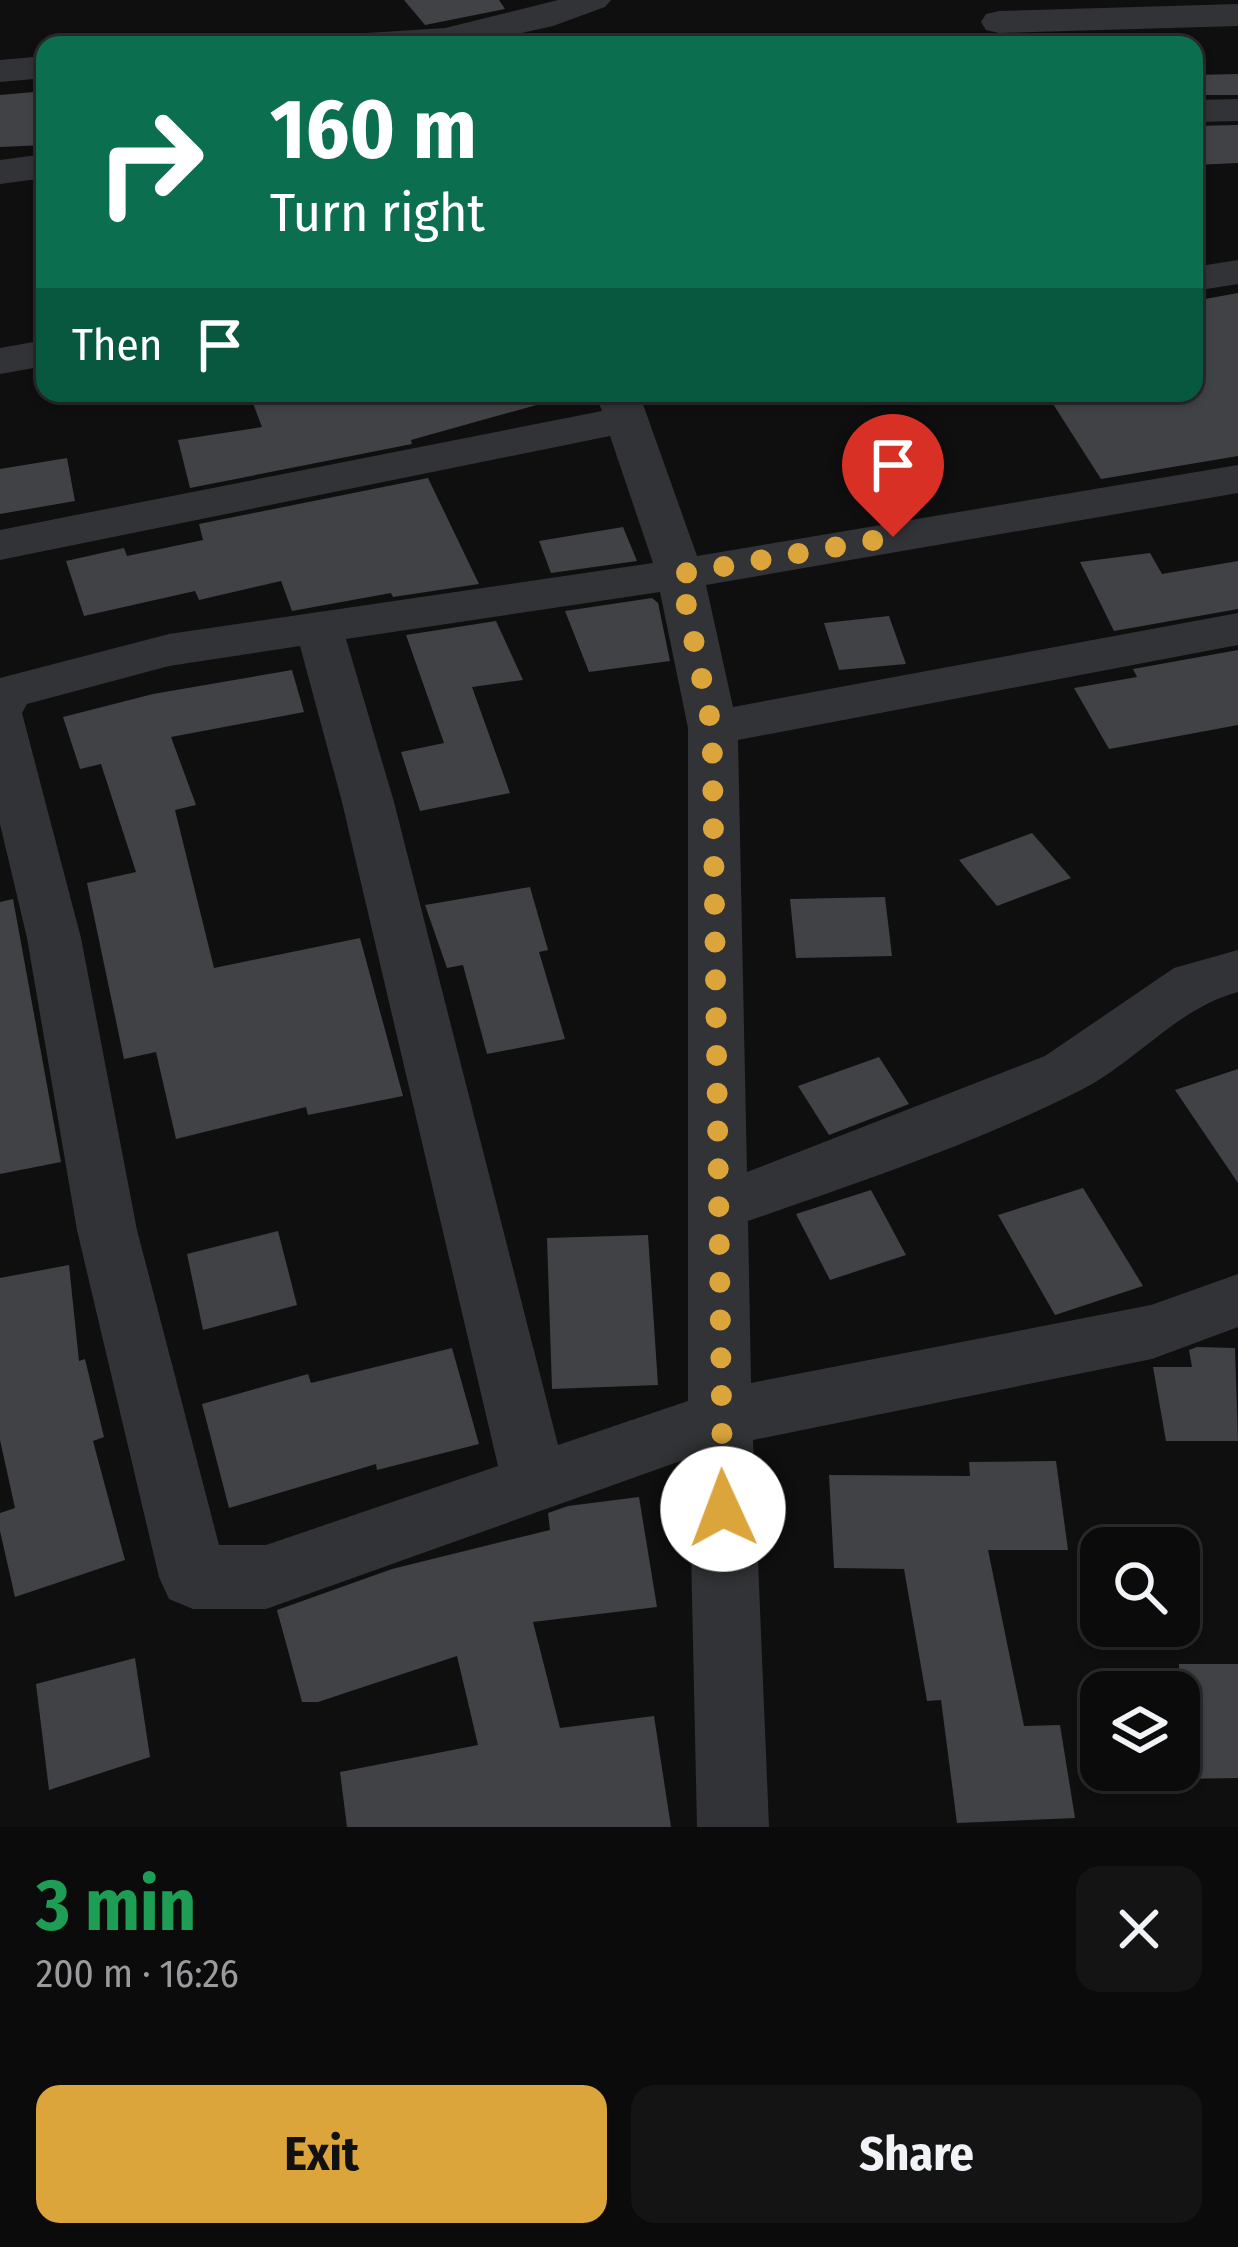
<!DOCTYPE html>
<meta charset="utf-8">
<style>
:root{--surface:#0b0b0c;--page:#141415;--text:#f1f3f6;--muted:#9a9b9d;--line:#2b2b2d;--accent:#dca53b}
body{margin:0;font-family:"Fira Sans Condensed",sans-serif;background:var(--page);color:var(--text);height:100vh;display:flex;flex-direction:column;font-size:45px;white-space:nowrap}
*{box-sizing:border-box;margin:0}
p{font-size:39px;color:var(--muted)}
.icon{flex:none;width:66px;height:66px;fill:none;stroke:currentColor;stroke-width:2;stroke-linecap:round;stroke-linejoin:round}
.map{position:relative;height:1827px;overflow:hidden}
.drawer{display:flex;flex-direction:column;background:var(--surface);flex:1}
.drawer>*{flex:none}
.guide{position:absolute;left:36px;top:36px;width:1167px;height:366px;border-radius:24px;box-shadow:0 3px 9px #0004,0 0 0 3px var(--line);background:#0b6e4f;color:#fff;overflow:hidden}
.tools{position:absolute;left:1080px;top:1527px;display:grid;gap:24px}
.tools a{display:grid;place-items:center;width:120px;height:120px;border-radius:24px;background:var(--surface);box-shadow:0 3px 9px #0004,0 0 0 3px var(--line);font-size:60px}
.pin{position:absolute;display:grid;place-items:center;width:102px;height:102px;color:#fff;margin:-123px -51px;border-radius:50% 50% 50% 0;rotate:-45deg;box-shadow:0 0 12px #0007}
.pin .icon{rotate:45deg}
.me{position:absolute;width:132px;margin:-66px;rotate:358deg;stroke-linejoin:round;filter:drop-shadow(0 0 9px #0008)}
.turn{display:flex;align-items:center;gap:42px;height:252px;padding:0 36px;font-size:54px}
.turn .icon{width:156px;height:156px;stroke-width:2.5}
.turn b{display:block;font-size:84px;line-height:102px}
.then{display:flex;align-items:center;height:114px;padding:0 36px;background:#0003;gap:24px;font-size:45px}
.round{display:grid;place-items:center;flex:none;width:126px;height:126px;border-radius:24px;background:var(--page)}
.overview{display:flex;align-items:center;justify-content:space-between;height:204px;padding:0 36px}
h1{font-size:72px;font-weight:700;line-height:90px;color:#1e9e55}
.action{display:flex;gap:24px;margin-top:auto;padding:24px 36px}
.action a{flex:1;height:138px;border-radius:24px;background:var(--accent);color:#111;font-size:48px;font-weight:700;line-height:138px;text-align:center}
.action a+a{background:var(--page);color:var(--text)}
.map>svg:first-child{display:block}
.building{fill:#404245}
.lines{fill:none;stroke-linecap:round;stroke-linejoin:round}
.minor{fill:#323336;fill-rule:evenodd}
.route{stroke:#dca53b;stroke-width:21;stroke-dasharray:0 37.8}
</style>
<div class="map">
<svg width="1238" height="1827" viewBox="0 0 1238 1827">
<rect width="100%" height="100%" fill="#0f0f10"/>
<g class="building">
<polygon points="404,0 499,0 505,9 425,25"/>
<polygon points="1108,34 1107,45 1040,45 1037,36"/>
<polygon points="1238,74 1238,95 1194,95 1194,75"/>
<polygon points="45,91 45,145 0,147 0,95"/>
<polygon points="1238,125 1238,163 1194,165 1194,126"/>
<polygon points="1238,293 1238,456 1101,479 1046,393 1194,393 1194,301"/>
<polygon points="249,393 308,393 312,403 355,393 539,393 540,404 411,440 412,444 190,488 178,440 262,427"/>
<polygon points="67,458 75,501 0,514 0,469"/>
<polygon points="428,478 479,584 393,597 391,593 292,611 281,581 199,600 195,591 84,616 66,561 124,548 127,556 203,540 199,524"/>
<polygon points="623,527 637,561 551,573 539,541"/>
<polygon points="1150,553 1162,574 1238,561 1238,609 1114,631 1080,562"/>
<polygon points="652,598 658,603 670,661 589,672 565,611"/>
<polygon points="889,616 906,664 839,670 824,623"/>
<polygon points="496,621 523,680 472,687 510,793 420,811 401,752 444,743 406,635"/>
<polygon points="1238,650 1238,725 1109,749 1074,688 1137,677 1133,669"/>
<polygon points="292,670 304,712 171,737 196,805 175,810 214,968 360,938 403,1096 308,1115 306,1107 176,1139 156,1052 124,1059 87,883 136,872 101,764 80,769 63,717 153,694"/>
<polygon points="1032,833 1071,878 997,906 959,860"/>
<polygon points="530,887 548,950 539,952 565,1039 487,1054 463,965 447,968 425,905"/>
<polygon points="885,897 892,956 796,958 790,899"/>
<polygon points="13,899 61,1162 0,1174 0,902"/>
<polygon points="879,1057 909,1104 829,1135 798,1086"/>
<polygon points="1238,1069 1238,1183 1175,1090"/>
<polygon points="1083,1188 1143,1286 1055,1315 998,1215"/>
<polygon points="871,1190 906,1255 830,1280 796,1214"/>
<polygon points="278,1231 297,1305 203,1330 187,1254"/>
<polygon points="648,1235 658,1385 552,1389 547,1238"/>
<polygon points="69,1265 79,1361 85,1359 104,1437 93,1441 125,1560 15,1597 0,1531 0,1513 15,1508 0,1440 0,1278"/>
<polygon points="1197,1347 1235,1348 1238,1441 1166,1441 1153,1367 1192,1367 1189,1350"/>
<polygon points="452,1348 479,1444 377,1470 376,1464 229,1508 202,1404 308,1374 311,1383"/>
<polygon points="1056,1461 1068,1550 988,1550 1024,1726 1060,1725 1075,1818 957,1823 941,1700 927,1701 904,1569 834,1568 829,1475 970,1476 969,1462"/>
<polygon points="639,1497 657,1607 533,1622 560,1728 654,1716 671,1827 347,1827 340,1772 478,1745 457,1656 318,1702 302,1702 277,1610 392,1569 550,1530 548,1513 568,1506"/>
<polygon points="135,1658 150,1757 49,1790 36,1684"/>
<polygon points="1179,1664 1238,1664 1238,1778 1179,1779"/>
</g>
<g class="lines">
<g class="minor">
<polygon points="558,0 611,0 605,7 553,26 467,45 333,45 338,37 351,34 445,28"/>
<polygon points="1238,4 1238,26 999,33 986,30 981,22 986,14 999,11"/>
<polygon points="45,56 45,78 0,82 0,60"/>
<polygon points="1238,99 1238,121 1194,122 1194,100"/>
<polygon points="45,154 45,178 0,184 0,160"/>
<polygon points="1238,260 1238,284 1194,291 1194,267"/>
<polygon points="45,340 45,366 0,374 0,348"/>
<path d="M595 393H639L697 556 1238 465V493L706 585 733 707 1238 613V645L738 740 747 1172 1045 1056 1174 968 1238 950V992C1178 1008 1137 1061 1083 1089 977 1143 860 1182 748 1221L751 1383 1151 1305 1238 1274V1327L1152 1359 753 1440 769 1827H697L689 1458 266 1609H193L169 1599 159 1577 77 1230 27 938 0 824V678L169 634 653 563 610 436 0 560V530L602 411ZM660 592 688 728V1401L558 1445 394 802 346 639ZM300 646 342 802 498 1466 266 1545H219L137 1230 81 938 22 713 27 704 169 666Z"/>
</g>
</g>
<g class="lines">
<polyline class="route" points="723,1509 712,728 680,574 893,537"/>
</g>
</svg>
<div class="tools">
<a><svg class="icon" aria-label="search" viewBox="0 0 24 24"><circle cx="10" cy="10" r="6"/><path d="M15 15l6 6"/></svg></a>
<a><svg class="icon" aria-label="layers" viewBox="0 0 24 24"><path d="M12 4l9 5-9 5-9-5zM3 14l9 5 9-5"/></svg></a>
</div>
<div class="pin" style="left:893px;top:537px;background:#d93025"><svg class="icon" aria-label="arrive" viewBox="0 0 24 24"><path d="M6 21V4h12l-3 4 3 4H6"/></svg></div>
<svg class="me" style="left:723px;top:1509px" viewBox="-20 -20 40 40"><circle r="19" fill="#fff"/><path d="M0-13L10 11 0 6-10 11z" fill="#dca53b"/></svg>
<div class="guide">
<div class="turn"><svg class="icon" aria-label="right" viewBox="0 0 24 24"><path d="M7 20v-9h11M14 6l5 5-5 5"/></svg><div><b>160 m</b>Turn right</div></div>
<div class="then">Then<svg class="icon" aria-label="arrive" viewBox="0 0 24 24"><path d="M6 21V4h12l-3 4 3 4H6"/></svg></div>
</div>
</div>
<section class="drawer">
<div class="overview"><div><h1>3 min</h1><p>200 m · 16:26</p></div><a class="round"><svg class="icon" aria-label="close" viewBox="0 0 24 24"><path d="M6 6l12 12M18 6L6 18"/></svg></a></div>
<div class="action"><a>Exit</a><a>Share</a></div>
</section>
